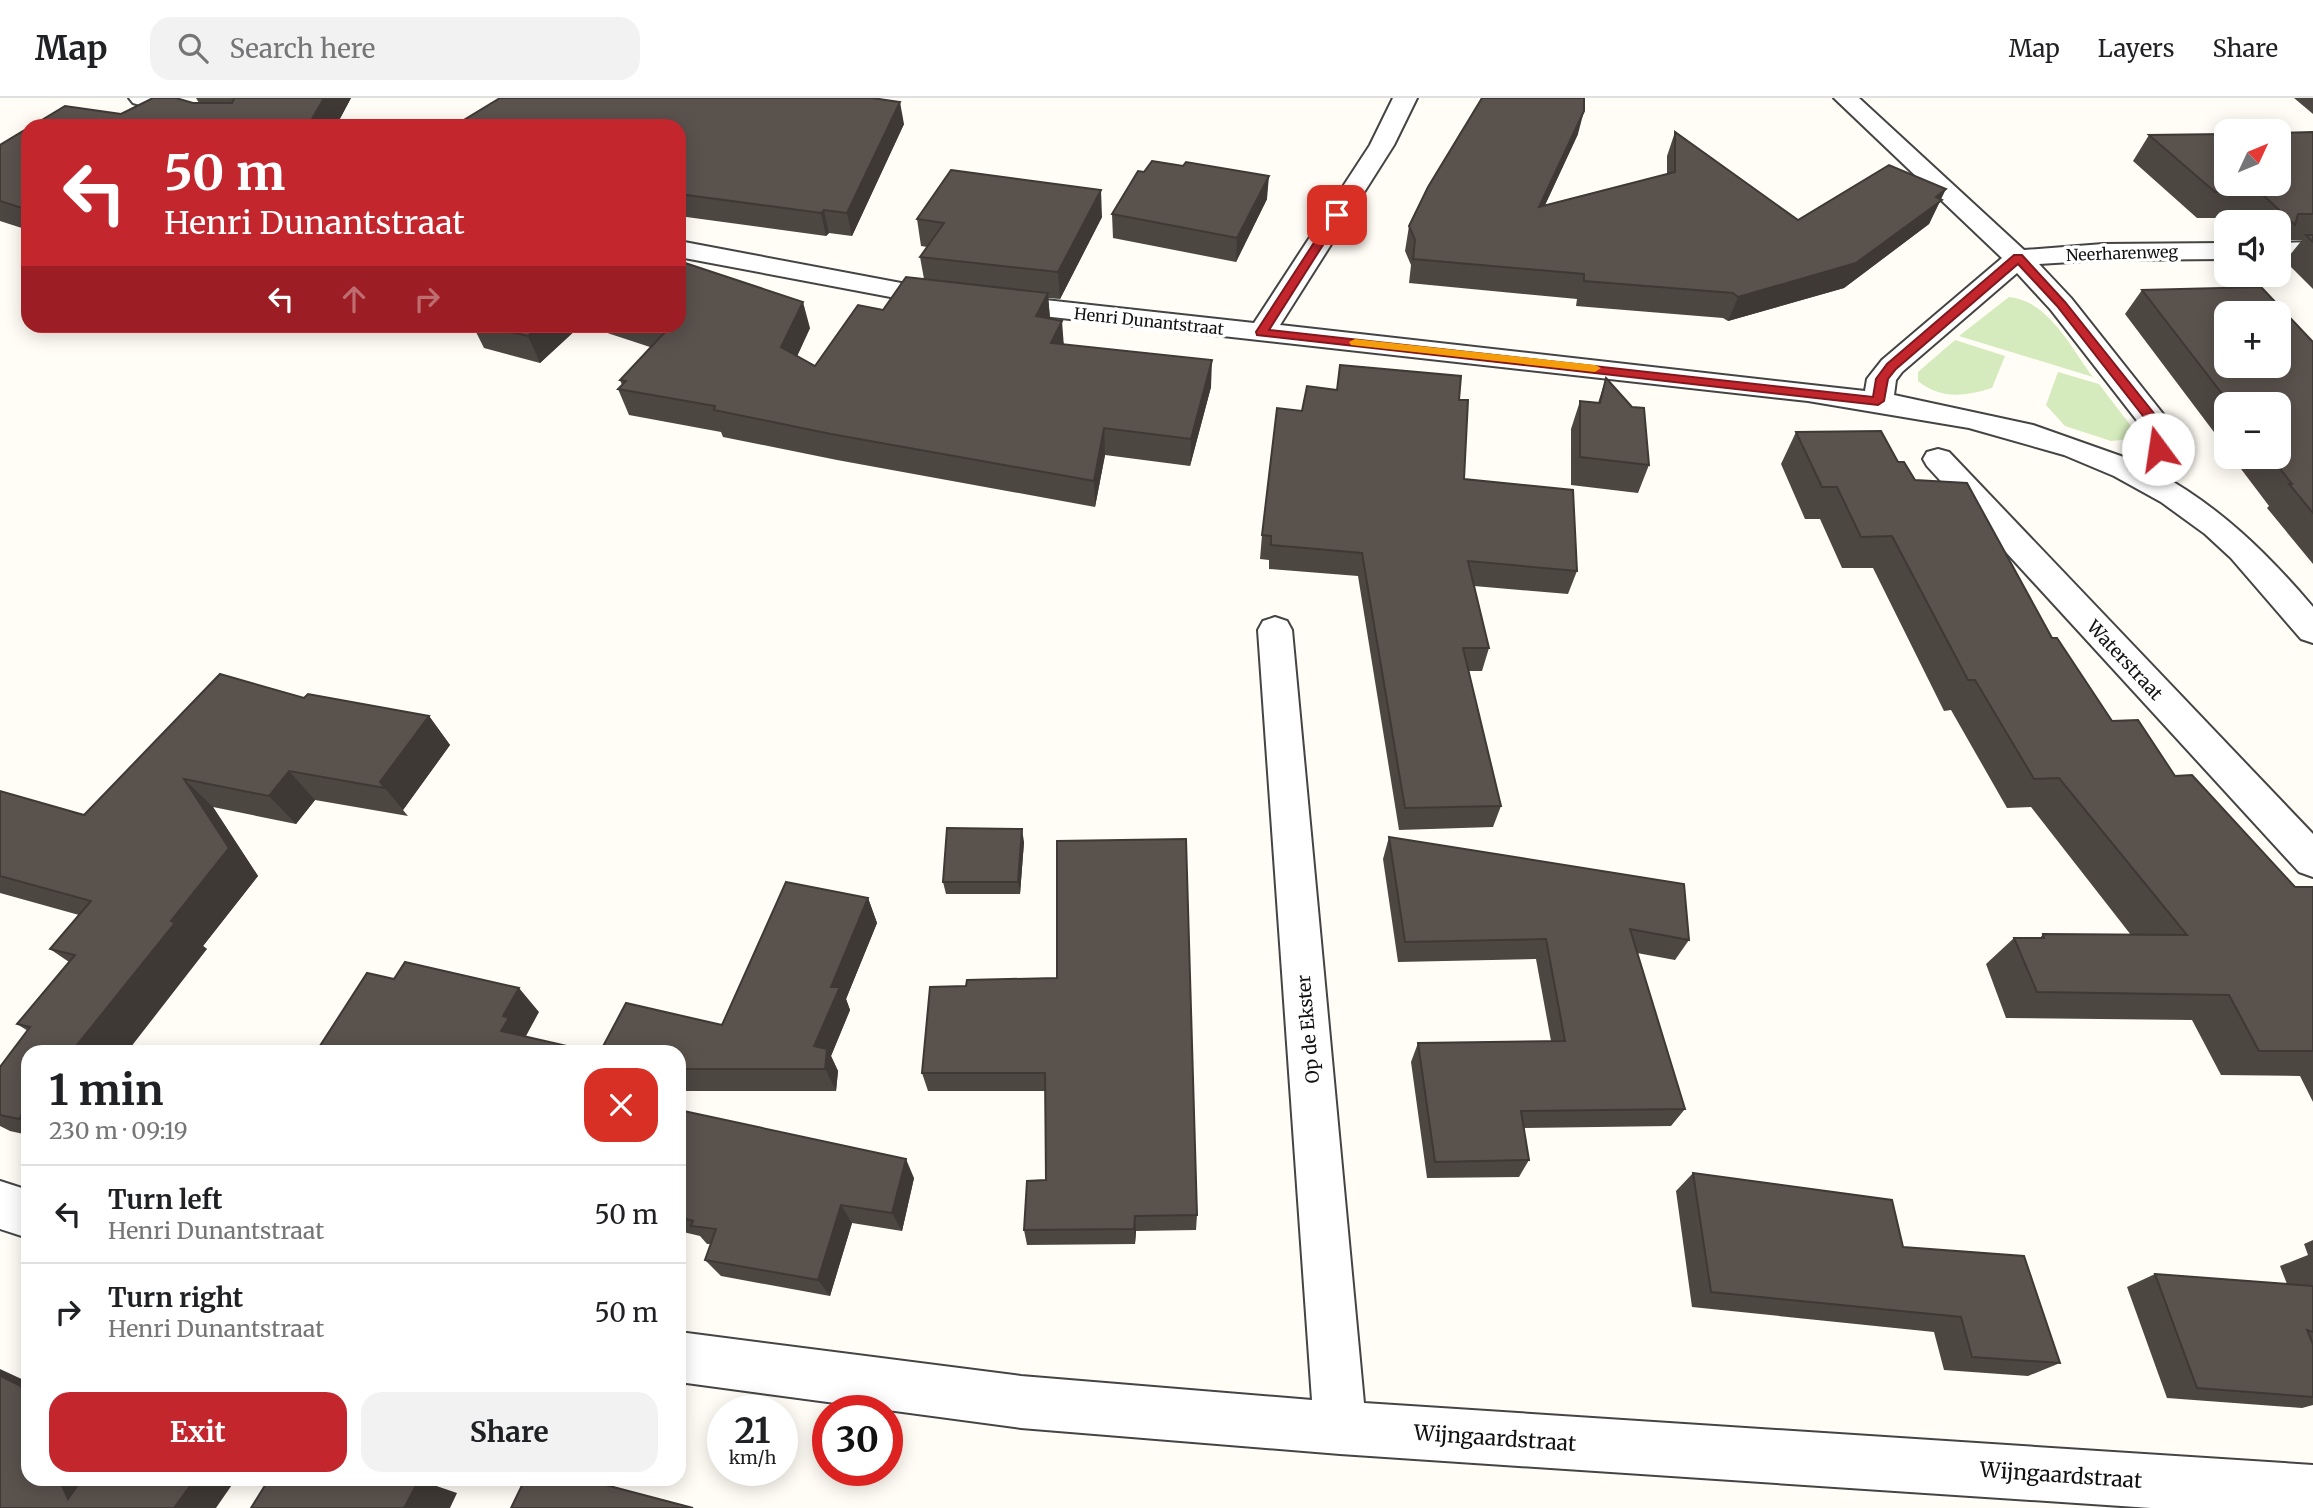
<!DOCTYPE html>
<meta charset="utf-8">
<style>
:root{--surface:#fff;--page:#f2f2f2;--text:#202124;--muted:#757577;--line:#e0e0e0;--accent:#c4262e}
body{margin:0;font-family:Merriweather,serif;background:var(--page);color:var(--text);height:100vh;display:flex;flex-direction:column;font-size:26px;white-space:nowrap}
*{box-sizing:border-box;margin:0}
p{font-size:23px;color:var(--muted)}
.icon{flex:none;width:38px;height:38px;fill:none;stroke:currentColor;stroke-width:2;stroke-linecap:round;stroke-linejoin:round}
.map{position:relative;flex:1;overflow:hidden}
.drawer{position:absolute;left:21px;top:947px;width:665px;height:441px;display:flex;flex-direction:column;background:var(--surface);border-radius:21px;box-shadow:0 4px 18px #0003}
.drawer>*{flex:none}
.guide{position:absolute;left:21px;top:21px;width:665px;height:214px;border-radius:21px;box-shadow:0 4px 18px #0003;background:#c4262e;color:#fff;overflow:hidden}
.needle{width:46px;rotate:46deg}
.tools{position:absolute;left:2214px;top:21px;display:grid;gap:14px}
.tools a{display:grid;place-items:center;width:77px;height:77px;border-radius:14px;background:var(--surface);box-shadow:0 4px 18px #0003;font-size:35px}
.speed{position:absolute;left:707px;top:1297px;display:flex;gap:14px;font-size:35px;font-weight:700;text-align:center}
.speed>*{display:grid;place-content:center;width:91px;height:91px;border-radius:50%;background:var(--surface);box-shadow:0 4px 18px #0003;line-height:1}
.speed small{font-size:18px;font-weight:400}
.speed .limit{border:10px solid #d22;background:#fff;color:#111}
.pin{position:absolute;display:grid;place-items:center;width:60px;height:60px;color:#fff;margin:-30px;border-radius:14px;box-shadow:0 4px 10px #0006}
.me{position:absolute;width:77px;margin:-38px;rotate:346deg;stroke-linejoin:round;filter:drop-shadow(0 0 5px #0008)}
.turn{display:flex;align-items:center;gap:24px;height:147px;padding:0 28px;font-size:32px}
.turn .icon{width:91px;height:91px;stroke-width:2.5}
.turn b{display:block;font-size:49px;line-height:60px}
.lanes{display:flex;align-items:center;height:66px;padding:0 28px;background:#0003;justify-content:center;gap:35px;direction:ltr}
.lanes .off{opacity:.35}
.round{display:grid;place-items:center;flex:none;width:74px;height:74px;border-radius:21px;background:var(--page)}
.overview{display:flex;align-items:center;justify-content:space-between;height:119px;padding:0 28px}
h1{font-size:42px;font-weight:700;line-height:52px}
.action{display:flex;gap:14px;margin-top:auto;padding:14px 28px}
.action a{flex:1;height:80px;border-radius:21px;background:var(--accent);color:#fff;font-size:28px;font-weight:700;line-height:80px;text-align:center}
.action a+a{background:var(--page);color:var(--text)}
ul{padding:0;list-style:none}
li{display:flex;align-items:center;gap:21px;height:98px;padding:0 28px;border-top:2px solid var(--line)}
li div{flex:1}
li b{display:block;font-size:26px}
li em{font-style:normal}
header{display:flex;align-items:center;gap:42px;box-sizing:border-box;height:98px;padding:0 35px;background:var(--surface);border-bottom:2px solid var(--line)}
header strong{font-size:33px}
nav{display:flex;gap:38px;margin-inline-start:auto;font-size:24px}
.search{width:490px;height:63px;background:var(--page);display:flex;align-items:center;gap:18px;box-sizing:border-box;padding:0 24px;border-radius:21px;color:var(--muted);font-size:26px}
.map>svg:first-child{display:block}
.green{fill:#d5ebbd}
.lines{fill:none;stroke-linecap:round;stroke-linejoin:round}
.minor-casing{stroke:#444;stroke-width:4}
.minor{fill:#fff;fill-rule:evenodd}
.wall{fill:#4d4742}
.shaded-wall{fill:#3f3936}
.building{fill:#5a524d;stroke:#3f3936;stroke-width:2;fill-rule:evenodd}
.route{fill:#c4262e;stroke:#7f191e;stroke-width:2}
.slow{fill:#f59e0b}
.labels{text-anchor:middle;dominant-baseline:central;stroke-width:7;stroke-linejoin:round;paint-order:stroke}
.far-street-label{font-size:16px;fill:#111;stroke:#fff}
.street-label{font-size:18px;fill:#111;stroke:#fff}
.near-street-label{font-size:21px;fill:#111;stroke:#fff}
</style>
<header>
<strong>Map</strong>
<div class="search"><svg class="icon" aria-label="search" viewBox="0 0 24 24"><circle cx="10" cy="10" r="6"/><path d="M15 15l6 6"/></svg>Search here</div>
<nav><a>Map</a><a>Layers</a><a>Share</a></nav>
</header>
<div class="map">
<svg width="2313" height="1410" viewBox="0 0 2313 1410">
<rect width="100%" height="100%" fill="#fffdf5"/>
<g class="green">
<path d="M2009 199C2049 203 2071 250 2093 279L1959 238Z"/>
<path d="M1955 242 2005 258 1992 290C1966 298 1941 302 1918 283V274Z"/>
<polygon points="2058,274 2099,286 2131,328 2130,341 2111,343 2065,328 2046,307"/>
</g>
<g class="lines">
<g class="minor-casing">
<g id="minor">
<polygon points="129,0 166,0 242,23 246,28 209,28 133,5"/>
<path d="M1393 0H1417L1394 47 1280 227 1865 293 1867 281 1882 262 2002 160 1834 0H1859L2024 152 2103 146 2226 145V161L2103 162 2039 166 2071 200 2171 326 2177 339 2173 351 2156 374C2219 408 2267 455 2313 509V545L2301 541 2231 460 2205 436 2161 404 2114 378 2064 357 1969 330 1808 303 917 204 679 159V143L917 188 1254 225 1370 47ZM2017 175 2051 212 2142 329 2147 339 2132 362 2033 327 1894 297 1896 282 1902 274Z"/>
<polygon points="2313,144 2313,160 2278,161 2278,145"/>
<polygon points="1938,351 1949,354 2313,736 2313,779 2299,774 1927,368 1923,361 1927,354"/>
<polygon points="1275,519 1287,523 1292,532 1364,1305 2313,1367 2313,1410 2151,1410 1340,1356 1021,1330 679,1284 679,1234 1021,1278 1312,1302 1258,532 1263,523"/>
<polygon points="0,1083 28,1092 28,1140 0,1131"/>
</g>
</g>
<use href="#minor" class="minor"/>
</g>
<g class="wall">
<polygon points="196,0 351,0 336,28 32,28 199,5"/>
<polygon points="2294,0 2313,0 2313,16"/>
<polygon points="904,26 852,138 829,135 826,138 679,118 679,28"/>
<polygon points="28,30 28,132 0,123 0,47"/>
<polygon points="1675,34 1798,122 1941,101 1929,126 1844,190 1728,223 1723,220 1576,208 1577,201 1409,185 1411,167 1405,153 1409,128 1578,36 1545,107 1667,76 1667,58"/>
<polygon points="2313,34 2313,191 2285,163 2302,142 2284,142 2278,149 2278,124 2246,124 2241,120 2197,120 2133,63 2149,37"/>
<polygon points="1267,101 1236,164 1113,140 1112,116"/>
<polygon points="1102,119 1060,201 1048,200 1050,220 1064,246 1211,289 1190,368 1105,357 1095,409 837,362 723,339 721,334 629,317 618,291 622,287 620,282 650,249 586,228 679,228 810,230 797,258 815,268 883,212 924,181 920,159 927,149 921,148 917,121"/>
<polygon points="2142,192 2313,244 2313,466 2267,410 2269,408 2232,359 2278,359 2278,306 2226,306 2226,350 2125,216"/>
<polygon points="473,228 580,228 540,265 484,250"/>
<polygon points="1606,280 1649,367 1638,395 1571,387 1571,331 1580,303 1598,305"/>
<polygon points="1337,292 1459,302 1464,381 1577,473 1568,496 1474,488 1489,550 1482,573 1468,573 1501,708 1493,729 1399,732 1358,478 1269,471 1269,462 1260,461 1262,437 1302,313"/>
<polygon points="1796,334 1898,364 2052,540 2112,623 2175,678 2295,789 2313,789 2313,1004 2300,978 2221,977 2192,922 2006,920 1986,866 2014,840 2040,840 2043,836 2131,837 2031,709 2007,710 1951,612 1944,613 1873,470 1842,470 1820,421 1805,421 1781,366"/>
<polygon points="304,600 429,618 450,647 403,712 408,718 315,702 296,726 213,709 258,778 203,848 207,851 28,954 28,1037 10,1033 0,1028 0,969 28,933 17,926 69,864 50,851 79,817 0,795 0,693 84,717"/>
<polygon points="1389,739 1689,842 1675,862 1637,855 1685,1011 1671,1028 1524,1030 1529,1062 1519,1079 1427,1080 1411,964 1418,945 1551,943 1536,861 1398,864 1383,761"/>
<polygon points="1024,744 1020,796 946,796 943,784"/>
<polygon points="868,800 877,825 846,901 850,912 831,958 838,973 836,993 679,993 679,954 722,927"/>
<polygon points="966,888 1197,1117 1196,1132 1136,1133 1135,1146 1027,1147 1024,1132 1046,1082 1045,993 928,993 922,975"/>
<polygon points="679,1012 914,1080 902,1133 852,1125 830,1198 721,1178 705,1162 711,1146 707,1146 700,1138 679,1133"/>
<polygon points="1693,1075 1903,1149 2060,1265 2028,1278 1944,1272 1934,1234 1692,1209 1676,1093"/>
<polygon points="2313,1142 2313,1307 2302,1310 2167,1300 2127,1189 2155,1176 2287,1186 2280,1168 2308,1157 2304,1146"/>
</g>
<g class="shaded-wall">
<polygon points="324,0 351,0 336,28 308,28"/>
<polygon points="900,4 904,26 852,138 847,115"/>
<polygon points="1584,13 1578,36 1533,133 1539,109"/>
<polygon points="1269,78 1267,101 1236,164 1237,140"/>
<polygon points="1946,91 1929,126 1844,190 1728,223 1738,199 1936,99"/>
<polygon points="1101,92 1102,119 1060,201 1058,174"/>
<polygon points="824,112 829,135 826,138 821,115"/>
<polygon points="1048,195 1050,221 1036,218"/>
<polygon points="803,204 810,230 789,276 781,249"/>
<polygon points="1062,223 1064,249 1051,245"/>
<polygon points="540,228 580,228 540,265 528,238"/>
<polygon points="1212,262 1211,289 1190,368 1191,341"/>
<polygon points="1104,330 1105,357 1095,409 1094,383"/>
<polygon points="429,618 450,647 403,712 408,718 380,684"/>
<polygon points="289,673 315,702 296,726 269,698"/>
<polygon points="184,681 213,709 258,778 203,848 207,851 127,954 88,954 77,947 171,823"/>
<polygon points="1022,731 1024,744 1020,796 1018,784"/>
<polygon points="868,800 877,825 846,901 850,912 831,958 838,973 836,993 814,948 831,889"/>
<polygon points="519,890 539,914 526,938 530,943 501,933 503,918"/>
<polygon points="27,1009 28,1010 28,1026 19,1021"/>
<polygon points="906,1061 914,1080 902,1133 892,1115"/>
<polygon points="841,1107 852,1125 830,1198 818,1182"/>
<polygon points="1135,1118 1136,1133 1135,1146 1134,1131"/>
<polygon points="0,1271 28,1284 28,1304 0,1278"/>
<polygon points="59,1381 95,1381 68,1401"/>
<polygon points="195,1381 236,1381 216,1410 174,1410"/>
<polygon points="416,1381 457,1395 450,1410 404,1410"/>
</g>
<g class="building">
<polygon points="153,0 176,0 193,5 232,5 234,1 233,0 324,0 308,28 32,28 65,8 121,16"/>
<polygon points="500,0 872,0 900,4 847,115 824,112 821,115 679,96 679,28 454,28"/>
<polygon points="1482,0 1584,0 1584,13 1539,109 1675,74 1675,34 1798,122 1889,67 1946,91 1936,99 1942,102 1856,165 1738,199 1733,195 1584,183 1584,176 1413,161 1415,142 1409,128 1428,89"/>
<polygon points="28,30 28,112 0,103 0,47"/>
<polygon points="2313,34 2313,116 2298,116 2295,127 2260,94 2215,94 2149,37 2226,36 2226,86 2278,86 2278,35"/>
<polygon points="1152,63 1183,68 1186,64 1269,78 1237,140 1112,116 1138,73 1144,74"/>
<polygon points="951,72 1101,92 1058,174 920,159 944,125 917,121"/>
<polygon points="2306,137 2313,137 2313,144"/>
<polygon points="679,163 803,204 781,249 815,268 858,207 883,212 906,179 1048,195 1036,218 1062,223 1051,245 1212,262 1191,341 1104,330 1094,383 831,336 714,312 715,308 618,291 626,283 620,282 667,232 655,228 679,228"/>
<path d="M2261 189 2313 244V415L2289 386H2292L2271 359H2278V306H2230L2142 192ZM2226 215H2278V268H2226Z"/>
<polygon points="485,228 540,228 528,238"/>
<polygon points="1340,267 1461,278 1459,302 1468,302 1464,381 1573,392 1577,473 1468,463 1489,550 1463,550 1501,708 1405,710 1362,455 1271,447 1271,438 1262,437 1277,310 1302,313 1307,288 1337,292"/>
<polygon points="1606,280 1632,309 1644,310 1649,367 1580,359 1580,303 1600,305"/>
<polygon points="1881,333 1898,364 1904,364 1915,382 1967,385 2052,540 2057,540 2112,623 2138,622 2175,678 2192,677 2295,789 2313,789 2313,953 2259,953 2229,897 2037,894 2014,840 2044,840 2043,836 2187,837 2059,680 2034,681 1975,582 1968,582 1892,438 1861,439 1837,389 1822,389 1796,334"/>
<polygon points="220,576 304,600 308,596 429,618 380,684 385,690 289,673 269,698 184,681 229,750 171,823 175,825 77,947 102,954 28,954 28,1010 27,1009 19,1021 0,1017 0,969 30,929 17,926 75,857 50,851 91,803 0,778 0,693 84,717"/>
<polygon points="947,730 1022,731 1018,784 943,784"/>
<polygon points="1389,739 1684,786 1689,842 1630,831 1685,1011 1521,1013 1529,1062 1435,1064 1418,945 1565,943 1546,841 1405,844"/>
<polygon points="1186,741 1197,1117 1135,1118 1134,1131 1024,1132 1027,1083 1046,1082 1045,975 922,975 930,889 966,888 967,882 1057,880 1057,743"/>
<polygon points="786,784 868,800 831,889 840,889 814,948 827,951 825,971 679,971 679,954 600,954 626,905 722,927"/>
<polygon points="405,864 519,890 503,918 509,920 501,933 593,954 316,954 367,875 394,881"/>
<polygon points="679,1012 906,1061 892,1115 841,1107 818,1182 705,1162 716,1131 691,1128 693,1123 679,1119"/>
<polygon points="1693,1075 1892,1102 1903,1149 2024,1158 2060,1265 1972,1259 1961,1219 1711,1194"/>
<polygon points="2155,1176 2313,1188 2313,1234 2307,1232 2313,1246 2313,1299 2197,1290"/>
<polygon points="0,1278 21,1288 28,1304 28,1381 59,1381 68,1401 82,1381 195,1381 174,1410 0,1410"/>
<polygon points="269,1381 415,1381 419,1382 404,1410 251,1410"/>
<polygon points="525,1381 583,1381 693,1410 511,1410"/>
</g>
<polygon class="route" points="1337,114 1342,117 1269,232 1873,299 1876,281 1887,266 2014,157 2022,157 2065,204 2160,323 2168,339 2163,353 2154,353 2156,339 2150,327 2057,208 2018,166 1896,271 1888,281 1884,303 1878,307 1257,237 1256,234 1332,117"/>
<polygon class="slow" points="1355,241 1595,267 1601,270 1595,274 1351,247 1349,244"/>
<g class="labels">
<g class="far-street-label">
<text transform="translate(2122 155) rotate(-2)">Neerharenweg</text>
<text transform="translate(1149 223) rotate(6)">Henri Dunantstraat</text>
</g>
<g class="street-label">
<text transform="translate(2125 562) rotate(47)">Waterstraat</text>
<text transform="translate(1308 931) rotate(-95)">Op de Ekster</text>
</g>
<g class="near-street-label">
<text transform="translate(1495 1340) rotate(4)">Wijngaardstraat</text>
<text transform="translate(2061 1377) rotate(4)">Wijngaardstraat</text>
</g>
</g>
</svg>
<div class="tools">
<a><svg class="needle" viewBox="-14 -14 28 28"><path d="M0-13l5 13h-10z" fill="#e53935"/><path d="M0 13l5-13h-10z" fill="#757577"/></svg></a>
<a><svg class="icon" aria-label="sound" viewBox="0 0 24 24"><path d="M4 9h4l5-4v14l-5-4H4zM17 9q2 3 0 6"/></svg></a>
<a>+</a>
<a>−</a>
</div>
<div class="speed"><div>21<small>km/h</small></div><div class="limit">30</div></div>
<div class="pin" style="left:1337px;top:117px;background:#d93025"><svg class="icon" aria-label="arrive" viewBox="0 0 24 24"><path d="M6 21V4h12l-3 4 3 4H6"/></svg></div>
<svg class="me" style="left:2158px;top:351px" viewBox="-20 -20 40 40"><circle r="19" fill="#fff"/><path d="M0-13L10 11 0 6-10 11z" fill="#c4262e"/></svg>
<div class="guide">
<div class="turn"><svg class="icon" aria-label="left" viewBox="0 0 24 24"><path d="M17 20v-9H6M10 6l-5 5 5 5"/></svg><div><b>50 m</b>Henri Dunantstraat</div></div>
<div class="lanes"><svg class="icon" aria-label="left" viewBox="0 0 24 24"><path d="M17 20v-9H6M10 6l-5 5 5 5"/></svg><svg class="icon off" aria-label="ahead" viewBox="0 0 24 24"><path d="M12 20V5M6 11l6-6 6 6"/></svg><svg class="icon off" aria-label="right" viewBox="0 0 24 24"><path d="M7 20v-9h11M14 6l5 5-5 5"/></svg></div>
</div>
<section class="drawer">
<div class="overview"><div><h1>1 min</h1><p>230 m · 09:19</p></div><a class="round" style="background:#d93025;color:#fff"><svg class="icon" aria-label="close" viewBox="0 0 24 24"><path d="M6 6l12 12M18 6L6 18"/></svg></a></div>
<ul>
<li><svg class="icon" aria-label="left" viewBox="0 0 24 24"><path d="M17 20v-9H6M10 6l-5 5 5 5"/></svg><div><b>Turn left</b><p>Henri Dunantstraat</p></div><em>50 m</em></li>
<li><svg class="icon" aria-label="right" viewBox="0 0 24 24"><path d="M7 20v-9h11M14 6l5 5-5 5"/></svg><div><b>Turn right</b><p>Henri Dunantstraat</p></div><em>50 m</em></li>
</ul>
<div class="action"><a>Exit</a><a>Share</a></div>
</section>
</div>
